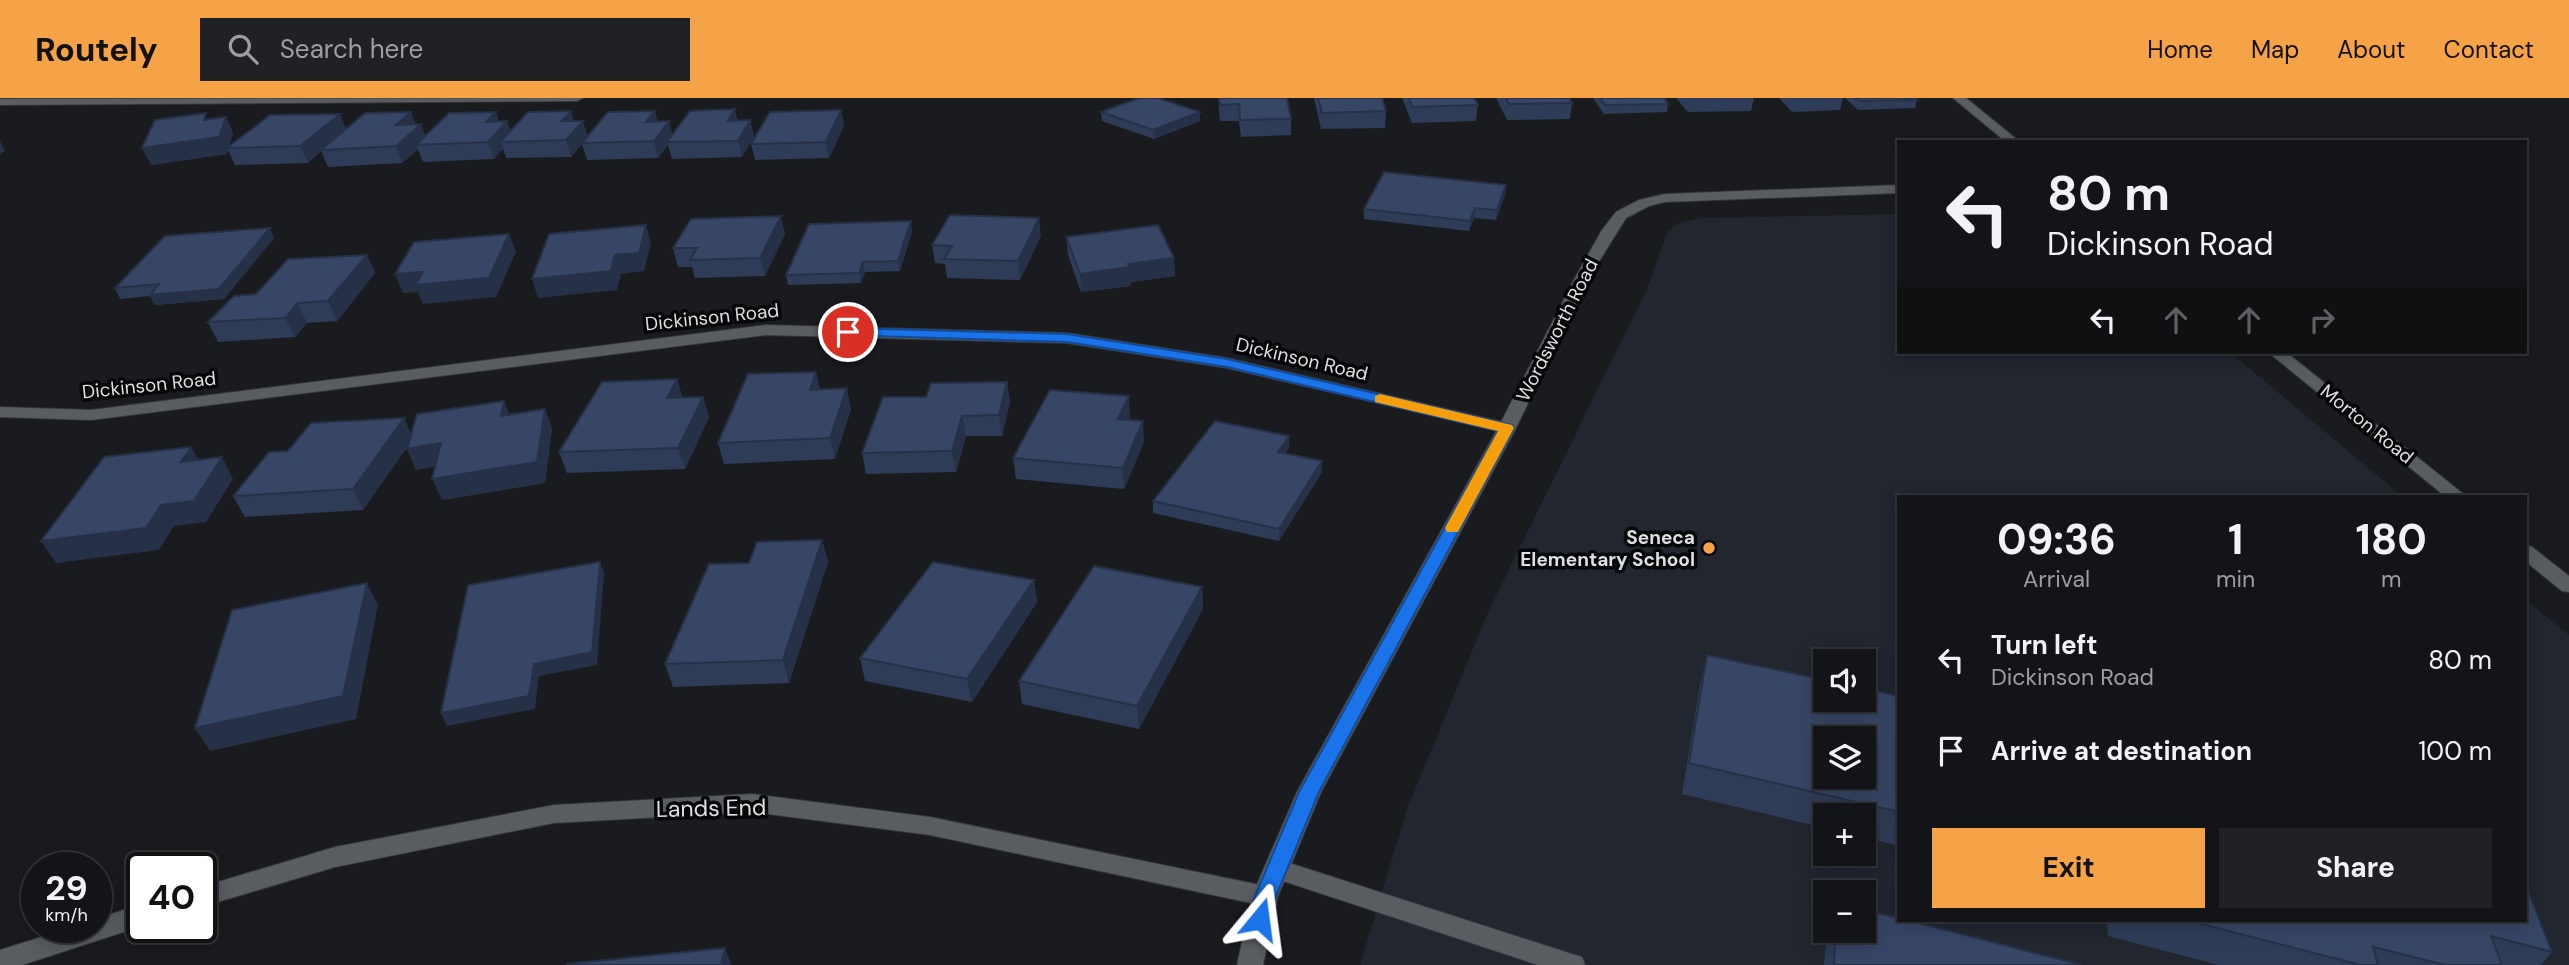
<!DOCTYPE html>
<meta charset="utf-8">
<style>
:root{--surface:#131417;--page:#202124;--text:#f1f3f6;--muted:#9d9ea1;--line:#323336;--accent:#f6a247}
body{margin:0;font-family:"DM Sans",sans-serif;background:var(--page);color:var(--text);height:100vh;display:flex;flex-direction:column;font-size:26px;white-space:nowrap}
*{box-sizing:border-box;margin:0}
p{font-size:23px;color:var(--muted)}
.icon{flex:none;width:38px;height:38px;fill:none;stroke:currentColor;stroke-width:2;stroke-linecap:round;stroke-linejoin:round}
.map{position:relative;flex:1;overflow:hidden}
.sheet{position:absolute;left:1897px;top:397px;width:630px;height:427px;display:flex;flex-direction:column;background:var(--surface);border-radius:0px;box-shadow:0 4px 18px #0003,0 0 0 2px var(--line)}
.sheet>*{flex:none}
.top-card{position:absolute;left:1897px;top:42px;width:630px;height:214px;border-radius:0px;box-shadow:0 4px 18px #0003,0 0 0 2px var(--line);background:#131417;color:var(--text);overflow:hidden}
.fabs{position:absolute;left:1813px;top:551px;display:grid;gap:14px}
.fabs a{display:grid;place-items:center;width:63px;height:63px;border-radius:0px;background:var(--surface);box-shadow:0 4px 18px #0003,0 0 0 2px var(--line);font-size:35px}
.speed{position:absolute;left:21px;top:754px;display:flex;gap:14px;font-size:35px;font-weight:700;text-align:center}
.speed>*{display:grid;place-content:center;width:91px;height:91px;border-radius:50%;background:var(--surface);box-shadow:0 4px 18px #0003,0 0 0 2px var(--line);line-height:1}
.speed small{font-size:18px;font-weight:400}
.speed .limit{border:4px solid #111;border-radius:10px;background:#fff;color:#111}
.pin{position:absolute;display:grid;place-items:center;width:60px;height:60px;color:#fff;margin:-30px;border:4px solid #fff;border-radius:50%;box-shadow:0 2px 7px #0007}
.me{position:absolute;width:77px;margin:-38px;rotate:16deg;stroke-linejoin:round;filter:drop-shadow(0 0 5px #0008)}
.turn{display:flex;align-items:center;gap:24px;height:147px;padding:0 35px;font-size:32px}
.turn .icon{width:91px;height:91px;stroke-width:2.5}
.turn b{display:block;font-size:49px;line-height:60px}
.lanes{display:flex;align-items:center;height:66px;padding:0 35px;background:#0003;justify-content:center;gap:35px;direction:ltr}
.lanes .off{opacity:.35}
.eta{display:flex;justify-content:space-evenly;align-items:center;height:119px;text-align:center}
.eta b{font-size:42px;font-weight:700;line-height:49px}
.cta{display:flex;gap:14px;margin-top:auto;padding:14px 35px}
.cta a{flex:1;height:80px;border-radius:0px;background:var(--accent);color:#111;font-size:28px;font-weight:700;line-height:80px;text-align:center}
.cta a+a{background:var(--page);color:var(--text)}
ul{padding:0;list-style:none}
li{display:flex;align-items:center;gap:21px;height:91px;padding:0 35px}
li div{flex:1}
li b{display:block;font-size:26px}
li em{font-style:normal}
header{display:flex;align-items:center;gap:42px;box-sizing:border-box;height:98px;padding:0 35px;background:var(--accent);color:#111}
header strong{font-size:33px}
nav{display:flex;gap:38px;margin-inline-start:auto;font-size:24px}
.search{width:490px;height:63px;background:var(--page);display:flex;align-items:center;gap:18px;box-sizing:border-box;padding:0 24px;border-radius:0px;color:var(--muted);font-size:26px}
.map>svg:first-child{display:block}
.built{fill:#21262f;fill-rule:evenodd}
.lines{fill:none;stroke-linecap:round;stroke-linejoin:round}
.service-casing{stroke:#353639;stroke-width:2}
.minor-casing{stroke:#353639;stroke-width:2}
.tertiary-casing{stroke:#353639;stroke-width:2}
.service{fill:#595c61;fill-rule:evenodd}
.minor{fill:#595c61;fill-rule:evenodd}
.tertiary{fill:#595c61;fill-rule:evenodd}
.wall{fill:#2f3c57}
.shaded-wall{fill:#263147}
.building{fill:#374665;stroke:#263147;stroke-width:2;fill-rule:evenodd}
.route{fill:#1a73e8;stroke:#114b97;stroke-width:2}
.slow{fill:#f59e0b}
.poi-dot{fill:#f6a247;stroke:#050608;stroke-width:2.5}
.labels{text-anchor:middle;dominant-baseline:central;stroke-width:7;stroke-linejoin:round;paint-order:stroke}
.street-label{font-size:19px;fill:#dedfe2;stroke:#050608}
.poi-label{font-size:19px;font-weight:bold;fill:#dedfe2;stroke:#050608;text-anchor:end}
.near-street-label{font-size:23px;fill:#dedfe2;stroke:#050608}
</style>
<header>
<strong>Routely</strong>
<div class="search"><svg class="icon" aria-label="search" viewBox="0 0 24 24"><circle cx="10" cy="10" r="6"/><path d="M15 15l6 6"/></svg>Search here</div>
<nav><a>Home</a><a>Map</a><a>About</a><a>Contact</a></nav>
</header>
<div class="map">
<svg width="2569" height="867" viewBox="0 0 2569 867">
<rect width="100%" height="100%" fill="#191b1f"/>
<path class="built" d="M1899 116V254H2230L2403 399H1899V822H2525V501L2569 537V867H1360L1407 711 1489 512 1646 193 1668 133 1679 125 1701 120ZM1825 564H1864V602H1825ZM1825 640H1864V679H1825ZM1825 718H1864V756H1825ZM1825 794H1864V833H1825Z"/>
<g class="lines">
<g class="service-casing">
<polygon id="service" points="1277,761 1572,856 1582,859 1585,867 1538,867 1268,778 1264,771 1268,764"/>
</g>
<g class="minor-casing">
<g id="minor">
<polygon points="583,0 577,3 0,7 0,1"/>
<polygon points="766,227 1067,235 1227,260 1507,325 1516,330 1507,335 1227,270 1067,245 766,237 91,322 0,319 0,309 91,312"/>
<polygon points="752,696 930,719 1265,788 1274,791 1278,798 1274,805 1265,808 930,737 752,714 554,725 335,769 201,809 201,789 335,749 554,707"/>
<polygon points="142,806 142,828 22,867 0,867 0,852 70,830 96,830 96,821"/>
</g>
</g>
<g class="tertiary-casing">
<g id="tertiary">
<polygon points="1953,0 1966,0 2020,44 2006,44"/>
<polygon points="1899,87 1899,95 1665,104 1649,108 1626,120 1590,178 1516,330 1321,694 1278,798 1263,867 1237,867 1252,798 1297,694 1498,330 1576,178 1602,132 1616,114 1639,102 1665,96"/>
<polygon points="2268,254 2286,254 2467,399 2446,399"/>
<polygon points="2525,447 2532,449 2569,478 2569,494 2562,493 2525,463"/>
</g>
</g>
<use href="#service" class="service"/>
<use href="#minor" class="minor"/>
<use href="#tertiary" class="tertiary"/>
</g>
<g class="wall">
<polygon points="1218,0 1263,0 1291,21 1291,37 1241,39 1239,23 1220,23"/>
<polygon points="1314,0 1382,0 1386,13 1385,30 1321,31"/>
<polygon points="1402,0 1474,0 1478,7 1476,23 1412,25"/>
<polygon points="1496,0 1569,0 1572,5 1570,21 1507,22"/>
<polygon points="1593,0 1664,0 1668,6 1667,14 1604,16"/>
<polygon points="1676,0 1754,0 1751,13 1688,14"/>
<polygon points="1779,0 1843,0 1840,12 1792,14"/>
<polygon points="1845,0 1915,0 1917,2 1915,10 1858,12"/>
<polygon points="841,12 844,28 829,60 755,62 751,46"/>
<polygon points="411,14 415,26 425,38 499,24 510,33 574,23 587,38 658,23 669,23 672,37 738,23 750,22 754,39 742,59 672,61 668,47 658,60 587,62 582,46 571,59 506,60 503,51 494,61 423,64 418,51 402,65 328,69 321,53 308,65 235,67 228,52 227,56 151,67 209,21 226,19 233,35 229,48 346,31"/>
<polygon points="1101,14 1200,23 1154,41 1102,23"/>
<polygon points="1505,97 1496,122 1474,120 1469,133 1364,121 1364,111"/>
<polygon points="912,133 900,173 865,174 861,185 788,187 786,177"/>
<polygon points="785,136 765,178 695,180 692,169 678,169 673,150"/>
<polygon points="1041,138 1020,182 947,180 945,166 935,165 932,147"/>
<polygon points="1066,139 1174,160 1175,178 1131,184 1131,188 1081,194 1068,157"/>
<polygon points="274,140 224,201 155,207 150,198 120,201 115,190"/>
<polygon points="367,157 375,175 337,223 307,225 295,239 218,244 208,224"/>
<polygon points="677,281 682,299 703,299 709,319 685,371 567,375 559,354"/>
<polygon points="1007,284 1010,304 1002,338 966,338 956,374 866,376 862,355 926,299"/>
<polygon points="820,291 851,311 835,361 724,366 718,345"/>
<polygon points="504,303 509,316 545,311 552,331 545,385 442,402 436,368 416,372 407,351 407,349 363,412 245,419 233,398 288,353 404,320 411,336"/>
<polygon points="1130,319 1129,322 1144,344 1124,391 1016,381 1013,360"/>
<polygon points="1289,350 1285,355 1322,363 1322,374 1279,443 1153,415 1153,403"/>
<polygon points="822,442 828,464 789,585 673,589 665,566 749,465"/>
<polygon points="1034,482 1037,504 972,604 865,583 860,560"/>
<polygon points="1202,489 1203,511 1139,631 1022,606 1019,583"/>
<polygon points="1707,557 1899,598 1899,748 1864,739 1864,718 1825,718 1825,730 1682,696 1700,587"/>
<polygon points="2107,822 2525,822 2552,854 2541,867 2219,867 2108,838"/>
<polygon points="1827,833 1864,833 2082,867 1824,867"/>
</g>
<g class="shaded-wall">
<polygon points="735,11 739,28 728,23"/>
<polygon points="841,12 844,28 829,60 826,44"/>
<polygon points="571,13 576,29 562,23"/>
<polygon points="655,13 659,29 646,24"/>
<polygon points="411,14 417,30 421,26 427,42 416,47 418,51 402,65 396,48 396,27"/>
<polygon points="496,14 501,30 507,23 513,40 500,44 503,51 494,61 488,44 486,24"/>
<polygon points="1200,14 1200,23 1154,41 1153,32"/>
<polygon points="340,16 347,32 321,52 321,53 308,65 300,48"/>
<polygon points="226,19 233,35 229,50 227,50 228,52 227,56 151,67 142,50"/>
<polygon points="750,22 754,39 742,59 738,43"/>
<polygon points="583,23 588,39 571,59 566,42"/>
<polygon points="669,23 673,39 667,44 668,47 658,60 654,43"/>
<polygon points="0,43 5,53 0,56"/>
<polygon points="1506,87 1505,97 1496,122 1497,112"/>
<polygon points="1475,110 1474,120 1469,133 1470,123"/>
<polygon points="781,118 785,136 765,178 760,160"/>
<polygon points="1039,120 1041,138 1020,182 1018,163"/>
<polygon points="911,123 912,133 900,173 898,163"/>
<polygon points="646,127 651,145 644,173 621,176 617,192 538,200 532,181 615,157"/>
<polygon points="270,130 274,140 224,201 155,207 150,197"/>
<polygon points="509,136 516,154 496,199 423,206 418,194 403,195 395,176"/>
<polygon points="367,157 375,175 337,223 328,203"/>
<polygon points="1174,160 1175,178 1131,184 1131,188 1081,194 1080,176 1128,166"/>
<polygon points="863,164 865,174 861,185 859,175"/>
<polygon points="298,205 307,225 295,239 285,220"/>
<polygon points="816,274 821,294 810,292"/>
<polygon points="677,281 683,301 667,300"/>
<polygon points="1007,284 1010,304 1002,338 999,317"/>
<polygon points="847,290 851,311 835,361 830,340"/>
<polygon points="1129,298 1130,319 1119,342 1118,321"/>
<polygon points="703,299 709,319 685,371 678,350"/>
<polygon points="504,303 511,323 501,318"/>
<polygon points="545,311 552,331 545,385 442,402 432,381"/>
<polygon points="962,318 966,338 956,374 952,353"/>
<polygon points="404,320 413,341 363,412 353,391"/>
<polygon points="1143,323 1144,344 1124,391 1123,370"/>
<polygon points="1289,338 1289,350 1278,365 1278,354"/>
<polygon points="441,345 450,366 416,372 407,351"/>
<polygon points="191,349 203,370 181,364"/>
<polygon points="222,359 233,381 206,424 174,428 159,452 56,465 41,443 161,407"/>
<polygon points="1322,363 1322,374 1279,443 1279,431"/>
<polygon points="822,442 828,464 789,585 783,562"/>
<polygon points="600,464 604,475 597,567 539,578 535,611 447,628 441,615 534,566"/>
<polygon points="1034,482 1037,504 972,604 967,581"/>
<polygon points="367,485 378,507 356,621 210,653 195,630"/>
<polygon points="1202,489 1203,511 1139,631 1137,608"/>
<polygon points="725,850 732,867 721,867"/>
</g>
<g class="building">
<polygon points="1139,0 1158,0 1200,14 1153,32 1101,14"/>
<polygon points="1219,0 1287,0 1291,21 1240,22 1239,6 1220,7"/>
<polygon points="1318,0 1382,0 1386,13 1322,15"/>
<polygon points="1409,0 1474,0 1478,7 1412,9"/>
<polygon points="1506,0 1569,0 1572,5 1509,6"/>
<polygon points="1600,0 1664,0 1668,6 1605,7"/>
<polygon points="1856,0 1915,0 1917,2 1860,3"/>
<polygon points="735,11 728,23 750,22 738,43 667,44 690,13"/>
<polygon points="841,12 826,44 751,46 770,14"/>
<polygon points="571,13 562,23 583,23 566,42 500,44 528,14"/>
<polygon points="655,13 646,24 669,23 654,43 582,45 608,14"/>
<polygon points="411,14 396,27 421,26 396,48 321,52 365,15"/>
<polygon points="496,14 486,24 507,23 488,44 416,47 449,15"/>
<polygon points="206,15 204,22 226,19 219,39 142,50 155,22"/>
<polygon points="340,16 300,48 227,50 270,17"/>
<polygon points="1384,74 1506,87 1497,112 1475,110 1470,123 1364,111"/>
<polygon points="950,117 1039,120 1018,163 944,161 952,148 932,147"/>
<polygon points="781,118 760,160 690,162 697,150 673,150 691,121"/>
<polygon points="911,123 898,163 863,164 859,175 786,177 809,126"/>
<polygon points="646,127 639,155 615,157 611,173 532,181 549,136"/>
<polygon points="1158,127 1174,160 1128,166 1130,169 1080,176 1066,139"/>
<polygon points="270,130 219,191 150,197 159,186 115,190 165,138"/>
<polygon points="509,136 489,180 415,187 423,174 395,176 414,144"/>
<polygon points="367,157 328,203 298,205 285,220 208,224 234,198 256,196 288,161"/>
<polygon points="816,274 810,292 847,290 830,340 718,345 748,276"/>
<polygon points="677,281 667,300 703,299 678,350 559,354 602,284"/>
<polygon points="1007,284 999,317 962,318 952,353 862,355 883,299 926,299 931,285"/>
<polygon points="1050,292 1129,298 1118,321 1143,323 1123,370 1013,360"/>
<polygon points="504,303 501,318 545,311 537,364 432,381 441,345 407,351 417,316"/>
<polygon points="404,320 353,391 233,398 269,354 288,353 311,325"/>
<polygon points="1215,323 1289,338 1278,354 1322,363 1279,431 1153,403"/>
<polygon points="191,349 181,364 222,359 194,403 161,407 146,430 41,443 104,359"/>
<polygon points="822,442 783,562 665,566 709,466 749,465 757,444"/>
<polygon points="600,464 592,554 534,566 529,598 441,615 468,487"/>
<polygon points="933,464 1034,482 967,581 860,560"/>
<polygon points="1094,468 1202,489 1137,608 1019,583"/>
<polygon points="367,485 343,598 195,630 232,512"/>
<path d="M1707 557 1825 582V602H1864V590L1899 598V714L1689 665ZM1825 640H1864V679H1825Z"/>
<polygon points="2525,785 2552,854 2491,838 2502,867 2445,867 2373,849 2378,867 2361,867 2186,822 2525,822"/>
<polygon points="1864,812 1899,820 1899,822 1907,822 2082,867 1834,867 1836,833 1864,833"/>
<polygon points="725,850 721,867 567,867 567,866"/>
</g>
<polygon class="route" points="848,230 1067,236 1227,261 1512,327 1514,330 1319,694 1276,798 1268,827 1260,830 1253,827 1249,821 1255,798 1299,694 1498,333 1227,269 1067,244 843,237 841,234"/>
<polygon class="slow" points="1380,296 1512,327 1514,330 1458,434 1447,434 1445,430 1498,333 1375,304 1375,298"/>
<circle class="poi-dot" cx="1709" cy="450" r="7"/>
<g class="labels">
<g class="street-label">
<text transform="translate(712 219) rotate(-6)">Dickinson Road</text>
<text transform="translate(1557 232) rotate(-63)">Wordsworth Road</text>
<text transform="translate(1302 261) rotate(13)">Dickinson Road</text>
<text transform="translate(149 287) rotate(-6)">Dickinson Road</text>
<text transform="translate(2367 326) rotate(39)">Morton Road</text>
</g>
<g class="poi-label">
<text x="1695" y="439">Seneca<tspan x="1695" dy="22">Elementary School</tspan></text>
</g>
<g class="near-street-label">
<text transform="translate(711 710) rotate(-1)">Lands End</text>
</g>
</g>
</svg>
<div class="fabs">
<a><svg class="icon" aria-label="sound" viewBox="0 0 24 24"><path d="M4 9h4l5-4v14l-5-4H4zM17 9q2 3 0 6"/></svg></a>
<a><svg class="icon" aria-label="layers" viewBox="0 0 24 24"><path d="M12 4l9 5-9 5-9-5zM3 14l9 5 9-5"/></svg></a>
<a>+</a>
<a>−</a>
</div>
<div class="speed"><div>29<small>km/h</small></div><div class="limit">40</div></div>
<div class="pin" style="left:848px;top:234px;background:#d93025"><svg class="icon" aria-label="arrive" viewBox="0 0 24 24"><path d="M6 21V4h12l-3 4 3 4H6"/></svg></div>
<svg class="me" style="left:1260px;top:821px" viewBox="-20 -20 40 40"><path d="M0-17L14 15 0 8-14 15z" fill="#1a73e8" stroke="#fff" stroke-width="4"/></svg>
<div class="top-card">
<div class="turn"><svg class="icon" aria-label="left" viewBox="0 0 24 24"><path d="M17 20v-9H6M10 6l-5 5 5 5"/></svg><div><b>80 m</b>Dickinson Road</div></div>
<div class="lanes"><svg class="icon" aria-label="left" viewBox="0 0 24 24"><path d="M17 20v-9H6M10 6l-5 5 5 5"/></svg><svg class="icon off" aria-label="ahead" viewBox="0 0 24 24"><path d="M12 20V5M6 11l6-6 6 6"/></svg><svg class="icon off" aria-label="ahead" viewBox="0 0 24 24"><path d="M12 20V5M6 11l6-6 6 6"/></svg><svg class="icon off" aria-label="right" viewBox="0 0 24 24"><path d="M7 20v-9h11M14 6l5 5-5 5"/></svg></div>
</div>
<section class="sheet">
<div class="eta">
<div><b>09:36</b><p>Arrival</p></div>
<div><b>1</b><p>min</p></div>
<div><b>180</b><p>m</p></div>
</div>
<ul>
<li><svg class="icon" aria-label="left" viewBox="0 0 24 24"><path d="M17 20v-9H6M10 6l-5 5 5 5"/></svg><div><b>Turn left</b><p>Dickinson Road</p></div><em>80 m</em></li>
<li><svg class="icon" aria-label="arrive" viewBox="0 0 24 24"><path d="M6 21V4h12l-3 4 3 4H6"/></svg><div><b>Arrive at destination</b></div><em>100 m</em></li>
</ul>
<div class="cta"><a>Exit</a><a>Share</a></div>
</section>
</div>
